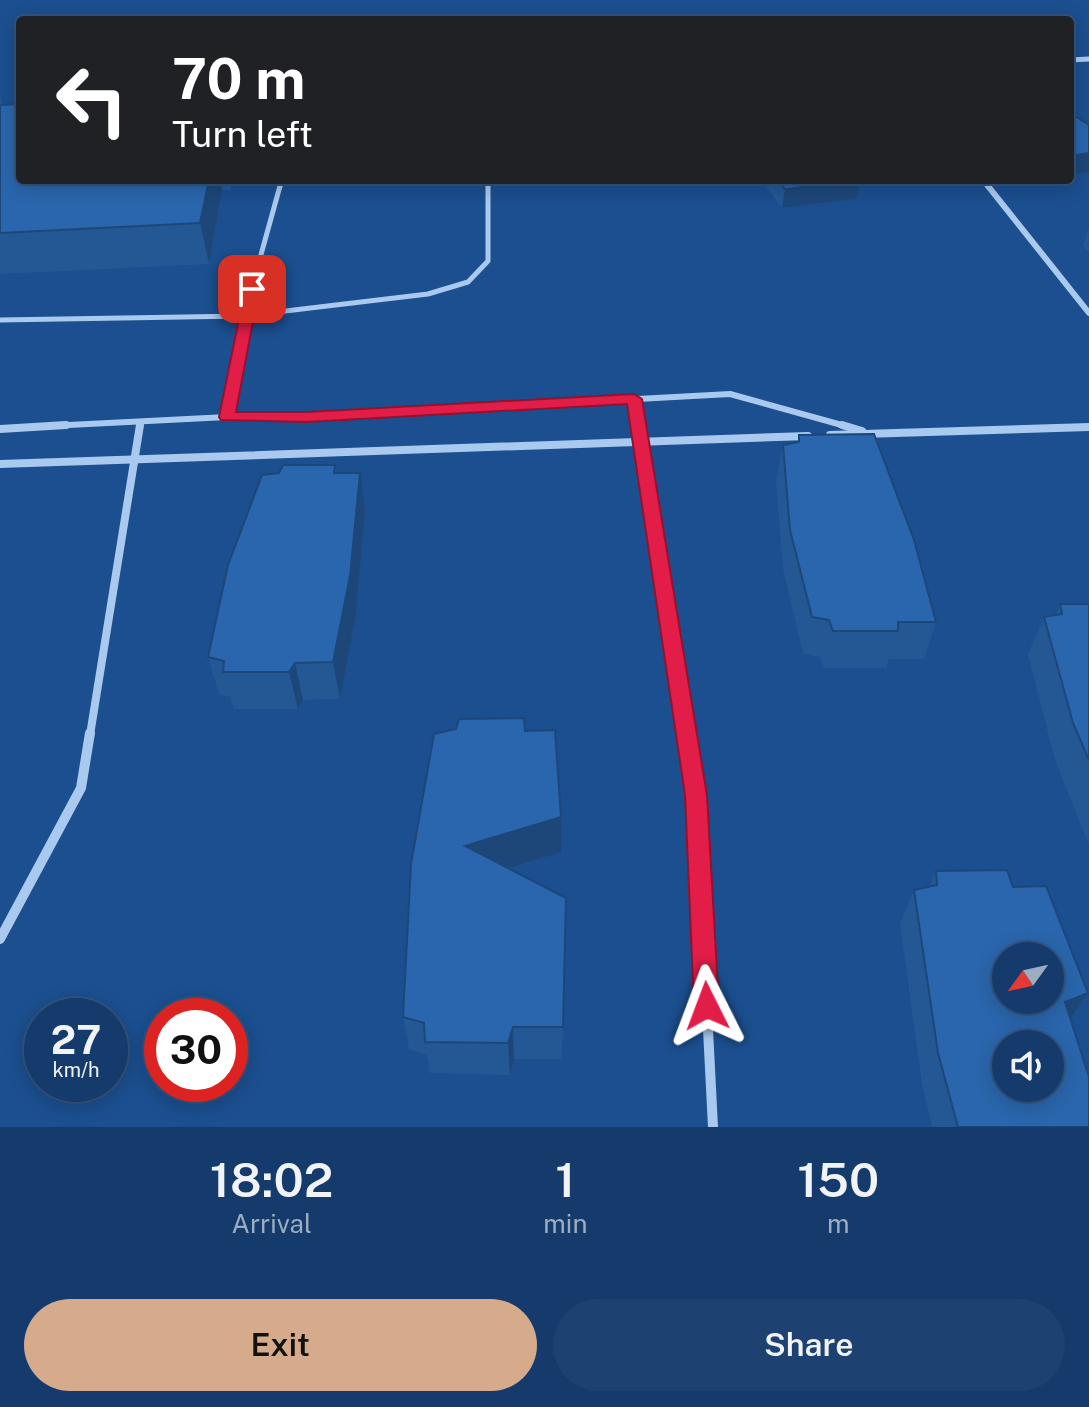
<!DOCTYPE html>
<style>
:root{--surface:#143b6b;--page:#1d4271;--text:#f1f3f6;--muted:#9dadc1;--line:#33557e;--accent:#d6ab8b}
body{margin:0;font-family:"Public Sans",sans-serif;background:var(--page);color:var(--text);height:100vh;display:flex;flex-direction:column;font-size:30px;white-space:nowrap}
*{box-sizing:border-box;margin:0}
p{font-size:26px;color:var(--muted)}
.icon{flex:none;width:44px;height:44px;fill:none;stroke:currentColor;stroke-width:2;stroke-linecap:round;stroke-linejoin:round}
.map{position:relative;height:1127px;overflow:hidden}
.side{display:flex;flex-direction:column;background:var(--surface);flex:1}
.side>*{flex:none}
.banner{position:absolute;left:16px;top:16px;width:1058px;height:168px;border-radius:8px;box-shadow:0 4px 20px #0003,0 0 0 2px var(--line);background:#202124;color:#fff;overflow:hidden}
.needle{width:52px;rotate:237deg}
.controls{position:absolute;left:992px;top:942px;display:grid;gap:16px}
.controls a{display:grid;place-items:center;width:72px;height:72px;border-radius:50%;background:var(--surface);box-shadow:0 4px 20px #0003,0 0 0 2px var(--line);font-size:40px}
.speed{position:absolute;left:24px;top:998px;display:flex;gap:16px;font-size:40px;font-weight:700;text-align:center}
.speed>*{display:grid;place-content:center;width:104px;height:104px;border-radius:50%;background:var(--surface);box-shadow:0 4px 20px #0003,0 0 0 2px var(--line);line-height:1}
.speed small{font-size:20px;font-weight:400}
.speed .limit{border:12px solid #d22;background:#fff;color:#111}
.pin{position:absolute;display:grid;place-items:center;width:68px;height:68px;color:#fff;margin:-34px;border-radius:16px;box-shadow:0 4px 12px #0006}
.me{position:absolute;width:88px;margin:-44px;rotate:357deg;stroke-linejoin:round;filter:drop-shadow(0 0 6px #0008)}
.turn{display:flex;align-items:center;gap:28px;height:168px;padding:0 24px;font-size:36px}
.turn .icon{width:104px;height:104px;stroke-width:2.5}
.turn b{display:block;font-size:56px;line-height:68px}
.eta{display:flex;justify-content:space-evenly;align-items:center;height:136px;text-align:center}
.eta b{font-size:48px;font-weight:600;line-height:56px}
.cta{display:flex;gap:16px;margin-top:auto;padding:16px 24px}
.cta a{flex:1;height:92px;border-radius:48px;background:var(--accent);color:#111;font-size:32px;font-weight:600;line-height:92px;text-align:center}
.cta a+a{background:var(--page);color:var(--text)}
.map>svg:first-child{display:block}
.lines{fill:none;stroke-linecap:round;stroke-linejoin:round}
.lane-far1{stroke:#a9c9ee;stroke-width:4}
.lane{stroke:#a9c9ee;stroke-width:5}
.street-far3{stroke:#a9c9ee;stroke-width:5}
.street-far2{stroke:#a9c9ee;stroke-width:6}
.street-far1{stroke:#a9c9ee;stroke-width:8}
.street{stroke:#a9c9ee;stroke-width:10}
.wall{fill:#245895}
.shaded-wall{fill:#1d4779}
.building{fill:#2a66ad;stroke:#1d4779;stroke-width:2;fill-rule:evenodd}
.route{fill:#e11d48;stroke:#92132f;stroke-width:2}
</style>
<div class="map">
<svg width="1089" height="1127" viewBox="0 0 1089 1127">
<rect width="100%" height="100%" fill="#1b4f8f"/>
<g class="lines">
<g class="lane-far1">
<polyline points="488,180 488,188"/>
<polyline points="280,188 282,180"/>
</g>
<g class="lane">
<polyline points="0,320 244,316 428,294 468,282 488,261 488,186"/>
<polyline points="227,417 244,316 280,186"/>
</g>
<g class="street-far3">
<polyline points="1070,60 1089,59"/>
<polyline points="983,180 989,188"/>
</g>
<g class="street-far2">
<polyline points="988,186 1089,313"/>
<polyline points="634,399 638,427"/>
<polyline points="29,427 227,417 307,417 730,394 849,427"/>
<polyline points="140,427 141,422"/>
<polyline points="1073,427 1089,427"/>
</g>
<g class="street-far1">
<polyline points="638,425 687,735"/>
<polyline points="842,425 862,431"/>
<polyline points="0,429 66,425"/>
<polyline points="830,435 1089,427"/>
<polyline points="0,464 808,436"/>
<polyline points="90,735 140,425"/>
</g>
<g class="street">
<polyline points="686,733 696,795 713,1127"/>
<polyline points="0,939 81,788 90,733"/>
</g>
</g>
<g class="wall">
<polygon points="0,94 20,180 232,180 231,190 222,190 209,264 0,274"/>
<polygon points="761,180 860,180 856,199 782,208"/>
<polygon points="1089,228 1089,252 1083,246"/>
<polygon points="799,435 936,622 924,659 889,659 886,668 824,668 820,657 803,654 783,568 776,482 783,445 798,443"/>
<polygon points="335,465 336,473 365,510 356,614 340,699 303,700 298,709 234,709 230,697 219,694 208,657"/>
<polygon points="1060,604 1089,604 1089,845 1055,760 1028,654 1044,617 1056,615"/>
<polygon points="525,731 561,817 561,852 509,868 566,898 562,1059 514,1059 510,1075 430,1073 427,1055 409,1049 403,1017"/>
<polygon points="936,871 1013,887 1088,993 1071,1019 1089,1127 932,1127 922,1084 900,924 914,890 929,887"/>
</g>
<g class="shaded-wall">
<polygon points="1089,153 1089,172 1070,174 1070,156"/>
<polygon points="209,180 220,180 222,190 209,264 200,223"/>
<polygon points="860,180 856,199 782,208 785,189"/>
<polygon points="360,473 365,510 356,614 340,699 333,662"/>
<polygon points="295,663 303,700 298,709 289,672"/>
<polygon points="561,817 561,852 468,881 465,846"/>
<polygon points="1088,993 1066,1026 1065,1002"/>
<polygon points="513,1027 514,1059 510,1075 508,1043"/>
</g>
<g class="building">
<polygon points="20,104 20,180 209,180 200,223 0,233 0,105"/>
<polygon points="1070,113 1089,125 1089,153 1070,156"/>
<polygon points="778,180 860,180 785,189"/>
<polygon points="874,434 914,540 936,622 898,622 898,631 833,631 829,620 812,617 790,530 783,445 799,442 799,435"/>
<polygon points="283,465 335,465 334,473 360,473 350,576 333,662 295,663 289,672 223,672 224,661 208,657 228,565 262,475 279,473"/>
<polygon points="1060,604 1089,604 1089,760 1073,723 1044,617 1062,614"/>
<polygon points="524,718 525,731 555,730 561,817 465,846 566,898 563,1027 513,1027 508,1043 425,1042 424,1023 403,1017 411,864 434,734 456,729 459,719"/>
<path d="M1007 870 1013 887 1046 886 1088 993 1065 1002 1089 1077V1127H958L938 1053 914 890 937 885 936 871ZM1006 956H1050V1000H1006ZM1006 1044H1050V1088H1006Z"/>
</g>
<polygon class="route" points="252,285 259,289 236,412 307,412 634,394 642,399 707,795 719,1006 715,1015 707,1018 698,1015 694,1006 685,795 627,404 307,422 221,420 219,417 245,289"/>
</svg>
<div class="controls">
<a><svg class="needle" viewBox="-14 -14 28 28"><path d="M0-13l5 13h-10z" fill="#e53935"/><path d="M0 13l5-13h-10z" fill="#9dadc1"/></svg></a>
<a><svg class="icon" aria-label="sound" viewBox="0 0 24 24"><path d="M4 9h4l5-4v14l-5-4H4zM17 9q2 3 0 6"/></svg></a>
</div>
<div class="speed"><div>27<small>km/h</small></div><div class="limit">30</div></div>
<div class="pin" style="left:252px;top:289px;background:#d93025"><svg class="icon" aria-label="arrive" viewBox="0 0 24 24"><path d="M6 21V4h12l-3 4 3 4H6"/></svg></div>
<svg class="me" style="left:707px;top:1006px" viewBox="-20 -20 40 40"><path d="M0-17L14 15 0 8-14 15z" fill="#e11d48" stroke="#fff" stroke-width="4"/></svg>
<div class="banner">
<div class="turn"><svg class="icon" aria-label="left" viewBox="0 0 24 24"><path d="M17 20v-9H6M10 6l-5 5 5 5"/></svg><div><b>70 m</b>Turn left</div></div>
</div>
</div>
<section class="side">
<div class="eta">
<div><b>18:02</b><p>Arrival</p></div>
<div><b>1</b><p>min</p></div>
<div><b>150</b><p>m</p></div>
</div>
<div class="cta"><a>Exit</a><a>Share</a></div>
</section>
